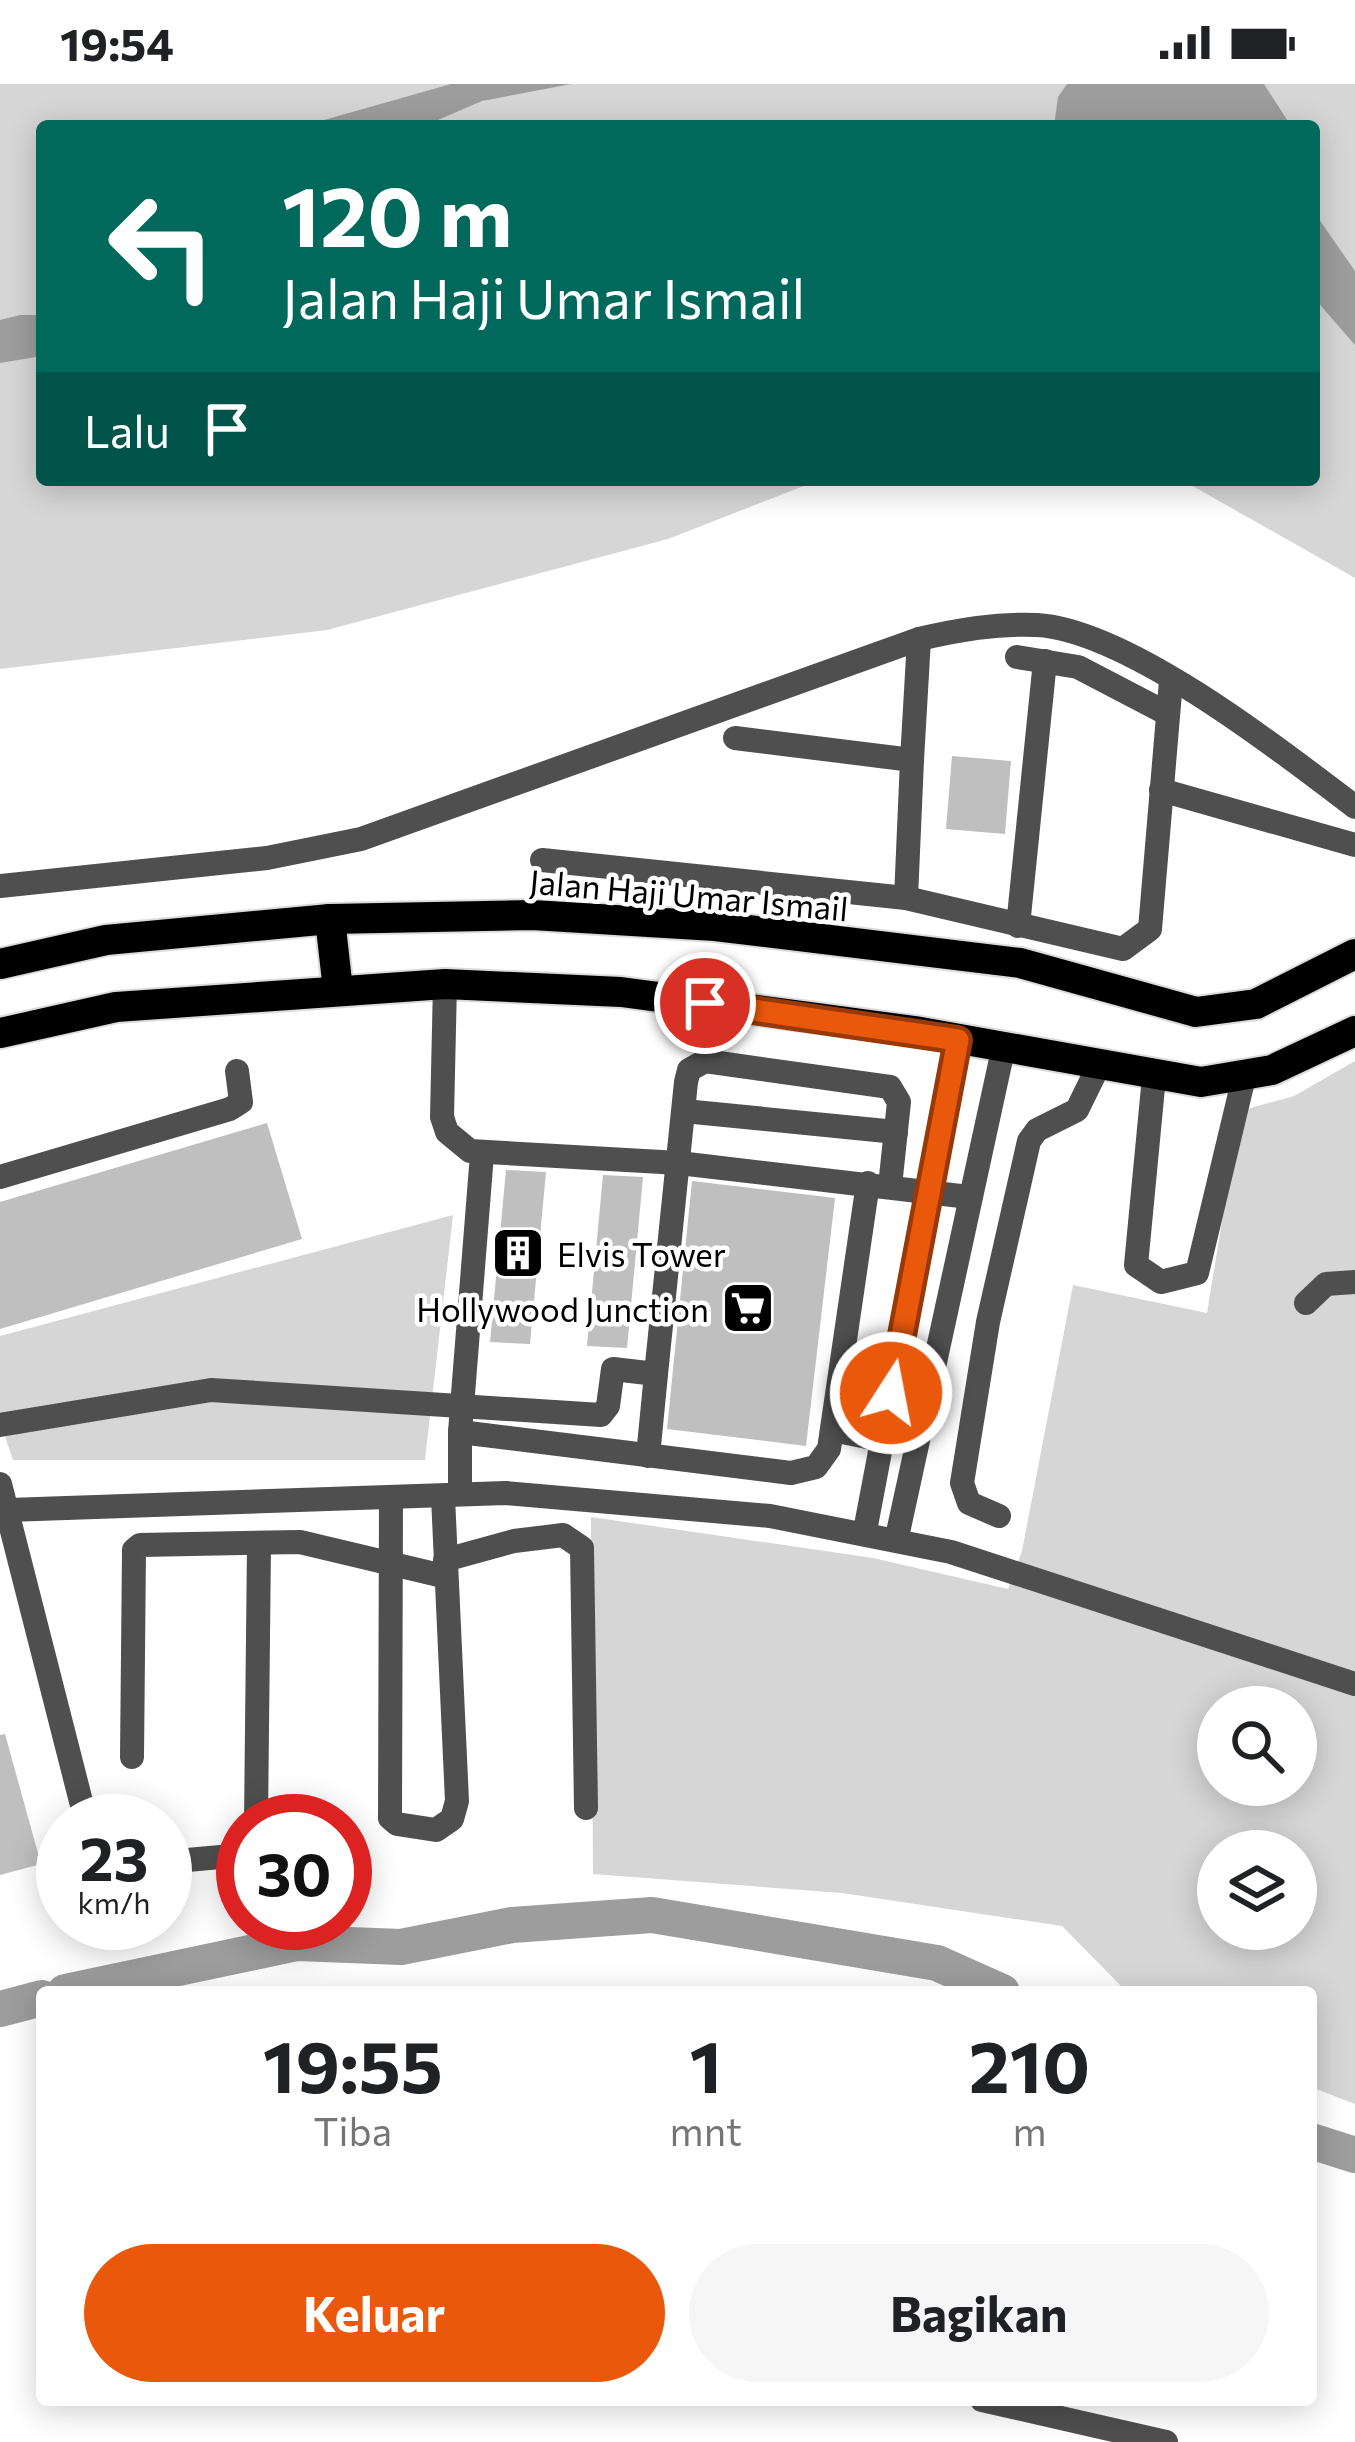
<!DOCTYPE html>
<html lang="id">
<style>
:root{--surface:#fff;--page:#f6f6f6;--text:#202124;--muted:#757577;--accent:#ea580c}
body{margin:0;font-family:Commissioner,sans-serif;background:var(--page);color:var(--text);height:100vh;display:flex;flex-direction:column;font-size:45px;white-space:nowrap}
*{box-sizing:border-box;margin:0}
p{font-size:39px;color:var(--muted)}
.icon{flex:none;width:66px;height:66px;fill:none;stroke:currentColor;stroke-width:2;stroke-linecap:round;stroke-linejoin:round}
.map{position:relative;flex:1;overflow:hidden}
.sheet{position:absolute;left:36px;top:1902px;width:1281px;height:420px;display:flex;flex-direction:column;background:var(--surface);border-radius:12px;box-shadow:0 6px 30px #0003}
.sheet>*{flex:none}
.top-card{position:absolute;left:36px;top:36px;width:1284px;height:366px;border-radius:12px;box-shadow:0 6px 30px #0003;background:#00695c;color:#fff;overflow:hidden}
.controls{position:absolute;left:1197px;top:1602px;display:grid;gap:24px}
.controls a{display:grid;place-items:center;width:120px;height:120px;border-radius:50%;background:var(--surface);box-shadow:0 6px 30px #0003;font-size:60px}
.speed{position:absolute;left:36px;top:1710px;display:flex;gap:24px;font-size:60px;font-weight:700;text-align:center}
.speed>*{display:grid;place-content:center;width:156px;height:156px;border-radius:50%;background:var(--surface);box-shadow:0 6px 30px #0003;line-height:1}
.speed small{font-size:30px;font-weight:400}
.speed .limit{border:18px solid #d22;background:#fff;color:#111}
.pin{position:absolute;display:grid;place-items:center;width:102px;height:102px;color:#fff;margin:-51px;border:6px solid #fff;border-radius:50%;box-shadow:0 3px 12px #0007}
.me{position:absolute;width:132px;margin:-66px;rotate:11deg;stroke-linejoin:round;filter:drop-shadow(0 0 9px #0008)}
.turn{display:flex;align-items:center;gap:42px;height:252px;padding:0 48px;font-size:54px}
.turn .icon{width:156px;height:156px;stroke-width:2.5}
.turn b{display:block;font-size:84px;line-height:102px}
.then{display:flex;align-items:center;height:114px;padding:0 48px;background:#0003;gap:24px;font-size:45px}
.eta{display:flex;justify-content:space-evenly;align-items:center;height:204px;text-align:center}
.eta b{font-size:72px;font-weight:700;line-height:84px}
.primary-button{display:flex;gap:24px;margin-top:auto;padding:24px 48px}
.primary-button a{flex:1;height:138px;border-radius:72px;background:var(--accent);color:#fff;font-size:48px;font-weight:700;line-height:138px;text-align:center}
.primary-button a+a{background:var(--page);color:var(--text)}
.status{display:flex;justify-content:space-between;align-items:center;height:84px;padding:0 60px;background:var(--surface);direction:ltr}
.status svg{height:33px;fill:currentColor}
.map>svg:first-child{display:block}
.green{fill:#d6d6d6;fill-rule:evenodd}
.water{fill:#9d9d9d}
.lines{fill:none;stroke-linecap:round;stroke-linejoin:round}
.river{stroke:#9d9d9d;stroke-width:36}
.building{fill:#bfbfbf}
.major-casing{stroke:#dbdbdb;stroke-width:34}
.minor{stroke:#4f4f4f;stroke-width:24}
.major{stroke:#000;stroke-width:30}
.route-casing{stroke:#983908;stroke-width:30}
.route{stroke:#ea580c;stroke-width:21}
.labels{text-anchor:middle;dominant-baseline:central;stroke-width:9;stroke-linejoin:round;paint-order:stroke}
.street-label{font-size:33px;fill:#000;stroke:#fff}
.poi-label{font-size:33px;fill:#000;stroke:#fff;text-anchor:start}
</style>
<div class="status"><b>19:54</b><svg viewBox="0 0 49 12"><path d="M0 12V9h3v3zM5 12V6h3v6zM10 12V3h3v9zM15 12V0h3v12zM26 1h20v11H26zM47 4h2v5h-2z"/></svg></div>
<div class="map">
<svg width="1355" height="2358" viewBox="0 0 1355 2358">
<rect width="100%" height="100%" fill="#fff"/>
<g class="green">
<polygon points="0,0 1355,0 1355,494 1182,396 1314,396 1314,42 42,42 42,396 819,396 668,455 327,546 0,585"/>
<path d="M1355 977V2020L1311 2003V1908H1127L1062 1842 842 1809 593 1790 591 1433 873 1474 1008 1505 1022 1467 1073 1201 1207 1229 1240 1027 1294 1012ZM1218 1623H1296V1701H1218ZM1218 1767H1296V1845H1218Z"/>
<polygon points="453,1131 425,1376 13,1376 0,1338 0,1252"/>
</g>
<g class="water">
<polygon points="451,0 571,0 482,17 424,42 303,42"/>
<polygon points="1067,0 1264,0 1291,42 1054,42 1058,13"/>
<polygon points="1314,128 1355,187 1355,261 1314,214"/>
<polygon points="20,231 42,231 42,272 0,279 0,236"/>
</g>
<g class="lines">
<g class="river">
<polyline points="65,1908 297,1859 401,1863 512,1841 652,1831 937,1879 1002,1908"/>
<polyline points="0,1925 42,1914"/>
<polyline points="1311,2057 1355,2071"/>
</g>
</g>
<g class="building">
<polygon points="952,672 1011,677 1005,750 946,745"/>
<polygon points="267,1039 302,1155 0,1245 0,1118"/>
<polygon points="506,1086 546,1088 530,1260 490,1258"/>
<polygon points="603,1091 643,1093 627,1264 587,1262"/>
<polygon points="692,1097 835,1114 806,1362 667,1345"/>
<polygon points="5,1650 41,1780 0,1791 0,1651"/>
</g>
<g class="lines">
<g class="major-casing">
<g id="major">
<polyline points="330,835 338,906"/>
<polyline points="0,880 106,856 330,835 532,831 715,842 1020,879 1196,928 1256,920 1355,870"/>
<polyline points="0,949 116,923 445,900 621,908 915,947 1201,998 1272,986 1355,947"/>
</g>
</g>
<g class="minor">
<polyline points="1017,573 1078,583 1168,630"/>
<polyline points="735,654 912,676 906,814"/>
<polyline points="912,676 919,555"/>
<polyline points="1161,706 1355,761"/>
<polyline points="542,776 906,814 1123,865 1150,845 1171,597"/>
<path d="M0 802 267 774 361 755 919 555C958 546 997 539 1037 541 1127 546 1282 667 1355 723"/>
<polyline points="1018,842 1045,577"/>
<polyline points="445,900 442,1033 447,1048 470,1067 679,1079 969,1113"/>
<polyline points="1154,993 1136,1181 1161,1198 1197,1189 1244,993"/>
<polyline points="684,1027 896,1048"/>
<polyline points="0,1093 230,1025 241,1018 237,987"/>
<polyline points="1306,1219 1326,1200 1355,1198"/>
<polyline points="0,1341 211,1306 601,1331 608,1322 613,1285 656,1290 686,998 689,986 705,977 890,1003 899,1018 890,1102"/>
<polyline points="832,1346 882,1356"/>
<polyline points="460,1348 791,1389 816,1383 829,1365 868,1099"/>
<polyline points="648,1372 656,1290"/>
<polyline points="0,1400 86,1737"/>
<polyline points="460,1410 460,1348 482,1070"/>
<polyline points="391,1413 390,1734 397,1740 436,1746 452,1735 457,1717 443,1413"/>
<polyline points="8,1426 506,1409 770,1432 951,1468 1355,1600"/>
<polyline points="999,1432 969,1419 962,1399 988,1238 1029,1057 1037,1046 1077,1026 1098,983"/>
<polyline points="865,1447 958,956"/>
<polyline points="897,1453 1003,966"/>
<polyline points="445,1476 514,1457 563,1451 582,1464 586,1724"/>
<polyline points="132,1673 134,1466 140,1461 300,1458 443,1492"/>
<polyline points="256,1737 259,1461"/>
<polyline points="165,1778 243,1771"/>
<polyline points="982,2316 1166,2358"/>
</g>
<use href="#major" class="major"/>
</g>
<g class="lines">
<g class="route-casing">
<polyline id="route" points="705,919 958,956 891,1309"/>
</g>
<use href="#route" class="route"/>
</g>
<defs>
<g id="building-square" transform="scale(2.7)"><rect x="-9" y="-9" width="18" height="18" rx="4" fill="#000" stroke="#fff"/><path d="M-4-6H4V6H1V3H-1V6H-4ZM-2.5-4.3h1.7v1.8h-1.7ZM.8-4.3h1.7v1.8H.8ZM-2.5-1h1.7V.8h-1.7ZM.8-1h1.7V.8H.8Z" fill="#fff"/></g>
<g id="supermarket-square" transform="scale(2.7)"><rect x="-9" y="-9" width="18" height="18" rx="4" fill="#000" stroke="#fff"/><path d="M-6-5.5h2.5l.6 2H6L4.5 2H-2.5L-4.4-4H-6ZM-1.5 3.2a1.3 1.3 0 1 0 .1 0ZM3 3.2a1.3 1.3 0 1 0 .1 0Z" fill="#fff"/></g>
</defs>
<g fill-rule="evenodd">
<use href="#building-square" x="518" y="1169"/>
<use href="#supermarket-square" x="748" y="1224"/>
</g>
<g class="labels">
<g class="street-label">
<text transform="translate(689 810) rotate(5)">Jalan Haji Umar Ismail</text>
</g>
<g class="poi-label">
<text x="557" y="1169">Elvis Tower</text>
<text x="709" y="1224" text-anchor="end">Hollywood Junction</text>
</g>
</g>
</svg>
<div class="controls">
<a><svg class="icon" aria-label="search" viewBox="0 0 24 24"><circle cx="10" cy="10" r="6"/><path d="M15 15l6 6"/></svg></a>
<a><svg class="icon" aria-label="layers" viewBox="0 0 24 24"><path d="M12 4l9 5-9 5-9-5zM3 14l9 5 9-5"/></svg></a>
</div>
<div class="speed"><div>23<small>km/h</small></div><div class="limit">30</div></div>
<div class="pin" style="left:705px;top:919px;background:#d93025"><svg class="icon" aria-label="arrive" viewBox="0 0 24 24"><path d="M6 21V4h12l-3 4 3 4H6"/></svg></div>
<svg class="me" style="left:891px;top:1309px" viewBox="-20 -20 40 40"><circle r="17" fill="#ea580c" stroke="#fff" stroke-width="3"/><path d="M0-11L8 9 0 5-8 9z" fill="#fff"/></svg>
<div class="top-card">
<div class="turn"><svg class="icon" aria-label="left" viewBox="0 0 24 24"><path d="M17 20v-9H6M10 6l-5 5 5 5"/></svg><div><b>120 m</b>Jalan Haji Umar Ismail</div></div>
<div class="then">Lalu<svg class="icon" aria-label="arrive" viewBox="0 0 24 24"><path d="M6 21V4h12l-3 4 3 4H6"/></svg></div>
</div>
<section class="sheet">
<div class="eta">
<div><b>19:55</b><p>Tiba</p></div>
<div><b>1</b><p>mnt</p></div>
<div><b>210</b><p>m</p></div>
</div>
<div class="primary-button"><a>Keluar</a><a>Bagikan</a></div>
</section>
</div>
